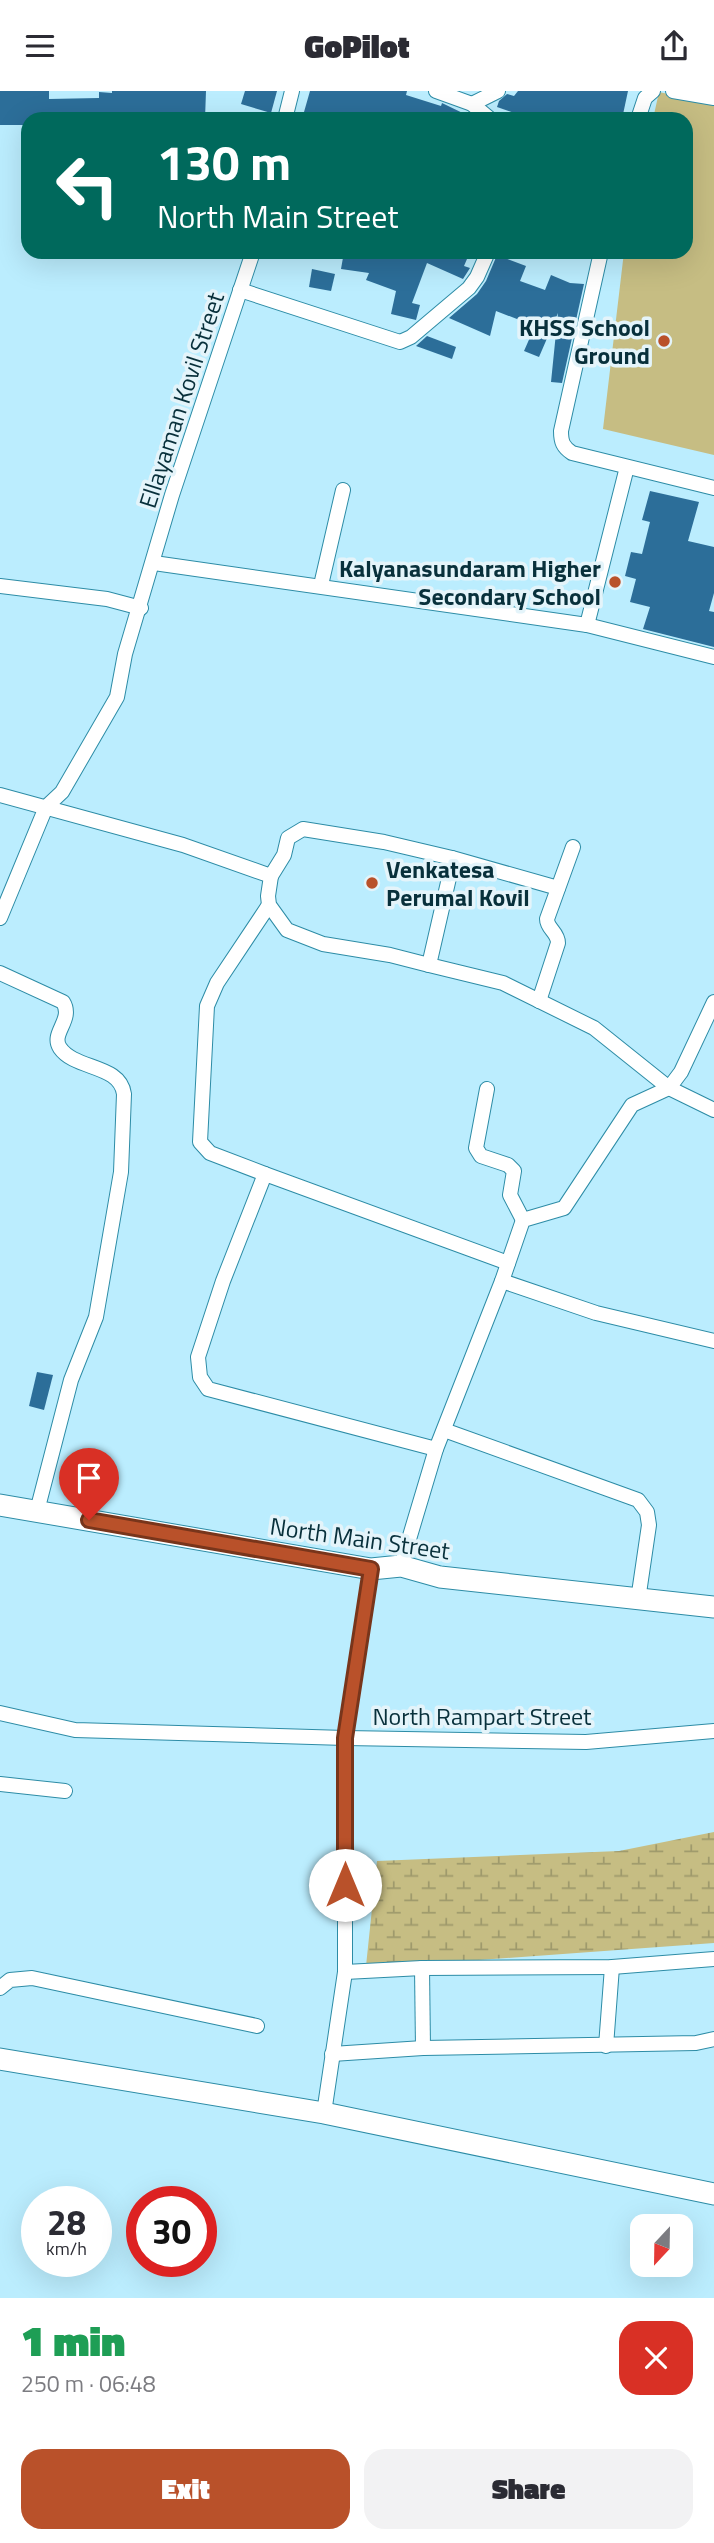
<!DOCTYPE html>
<meta charset="utf-8">
<style>
:root{--surface:#fff;--page:#f2f2f3;--text:#2b2b33;--muted:#7c7c81;--accent:#b9512a}
body{margin:0;font-family:"Titillium Web",sans-serif;background:var(--page);color:var(--text);height:100vh;display:flex;flex-direction:column;font-size:26px;white-space:nowrap}
*{box-sizing:border-box;margin:0}
p{font-size:23px;color:var(--muted)}
.icon{flex:none;width:38px;height:38px;fill:none;stroke:currentColor;stroke-width:2;stroke-linecap:round;stroke-linejoin:round}
.map{position:relative;height:2207px;overflow:hidden}
.drawer{display:flex;flex-direction:column;background:var(--surface);flex:1}
.drawer>*{flex:none}
.banner{position:absolute;left:21px;top:21px;width:672px;height:147px;border-radius:21px;box-shadow:0 7px 28px #0002;background:#00695c;color:#fff;overflow:hidden}
.needle{width:46px;rotate:202deg}
.fabs{position:absolute;left:630px;top:2123px;display:grid;gap:14px}
.fabs a{display:grid;place-items:center;width:63px;height:63px;border-radius:14px;background:var(--surface);box-shadow:0 7px 28px #0002;font-size:35px}
.speed{position:absolute;left:21px;top:2095px;display:flex;gap:14px;font-size:35px;font-weight:700;text-align:center}
.speed>*{display:grid;place-content:center;width:91px;height:91px;border-radius:50%;background:var(--surface);box-shadow:0 7px 28px #0002;line-height:1}
.speed small{font-size:18px;font-weight:400}
.speed .limit{border:10px solid #d22;background:#fff;color:#111}
.pin{position:absolute;display:grid;place-items:center;width:60px;height:60px;color:#fff;margin:-72px -30px;border-radius:50% 50% 50% 0;rotate:-45deg;box-shadow:0 0 7px #0007}
.pin .icon{rotate:45deg}
.me{position:absolute;width:77px;margin:-38px;rotate:0deg;stroke-linejoin:round;filter:drop-shadow(0 0 5px #0008)}
.turn{display:flex;align-items:center;gap:24px;height:147px;padding:0 21px;font-size:32px}
.turn .icon{width:91px;height:91px;stroke-width:2.5}
.turn b{display:block;font-size:49px;line-height:60px}
.round{display:grid;place-items:center;flex:none;width:74px;height:74px;border-radius:21px;background:var(--page)}
.overview{display:flex;align-items:center;justify-content:space-between;height:119px;padding:0 21px}
h1{font-size:42px;font-weight:800;line-height:52px;color:#1e9e55}
.primary-button{display:flex;gap:14px;margin-top:auto;padding:14px 21px}
.primary-button a{flex:1;height:80px;border-radius:21px;background:var(--accent);color:#fff;font-size:28px;font-weight:800;line-height:80px;text-align:center}
.primary-button a+a{background:var(--page);color:var(--text)}
header{display:flex;justify-content:space-between;align-items:center;height:91px;padding:0 21px;background:var(--surface);font-size:32px;font-weight:800}
.map>svg:first-child{display:block}
.green{fill:#c6bd83}
.wetland{fill:url(#wetland-marsh)}
.building{fill:#2c6e99}
.lines{fill:none;stroke-linecap:round;stroke-linejoin:round}
.street-casing{stroke:#2d8ca6;stroke-width:16}
.secondary-casing{stroke:#2d8ca6;stroke-width:23}
.street{stroke:#fff;stroke-width:14}
.secondary{stroke:#fff;stroke-width:21}
.route-casing{stroke:#78351b;stroke-width:18}
.route{stroke:#b9512a;stroke-width:12}
.poi-dot{fill:#b9512a;stroke:#e4f4fa;stroke-width:2.5}
.labels{text-anchor:middle;dominant-baseline:central;stroke-width:7;stroke-linejoin:round;paint-order:stroke}
.poi-label{font-size:24px;font-weight:bold;fill:#08303b;stroke:#e4f4fa;text-anchor:end}
.street-label{font-size:24px;fill:#08303b;stroke:#e4f4fa}
</style>
<header><svg class="icon" aria-label="menu" viewBox="0 0 24 24"><path d="M4 6h16M4 12h16M4 18h16"/></svg>GoPilot<svg class="icon" aria-label="share" viewBox="0 0 24 24"><path d="M12 15V3M7 8l5-5 5 5M5 13v7h14v-7"/></svg></header>
<div class="map">
<svg width="714" height="2207" viewBox="0 0 714 2207">
<defs>
<pattern id="wetland-marsh" width="20" height="14" patternUnits="userSpaceOnUse" patternTransform="scale(1.75)"><rect width="20" height="14" fill="#c6bd83"/><path d="M1 5h8M5 5V1M11 12h8M15 12V8" fill="none" stroke="#9f9a6c"/></pattern>
</defs>
<rect width="100%" height="100%" fill="#bbedfe"/>
<polygon class="green" points="659,1 714,13 714,364 603,338 624,161 686,161 686,28 653,28"/>
<polygon class="wetland" points="714,1741 714,1852 396,1875 366,1875 377,1770 619,1760"/>
<g class="building">
<polygon points="0,0 49,0 49,8 99,7 99,1 112,2 112,0 206,0 205,28 137,28 138,24 46,21 46,28 28,28 28,34 0,34"/>
<polygon points="245,0 277,0 271,22 241,13"/>
<polygon points="310,0 407,0 406,4 441,15 442,12 475,28 382,28 367,23 366,28 302,28"/>
<polygon points="518,0 628,0 622,28 515,28 517,23 497,16 499,10 507,3 514,5"/>
<polygon points="344,161 470,161 464,175 470,177 463,188 427,172 412,212 420,214 416,229 391,223 396,200 366,189 369,182 341,178"/>
<polygon points="497,164 526,175 520,190 545,199 551,184 570,192 584,193 562,292 551,291 558,222 539,266 524,260 535,235 496,220 490,245 449,227 477,203 486,190"/>
<polygon points="312,178 335,183 331,200 309,196"/>
<polygon points="427,245 456,256 452,268 416,255"/>
<polygon points="650,400 699,411 688,450 714,456 714,502 709,520 714,521 714,556 643,538 650,516 630,511 636,488 625,485 631,461 642,463 650,431 642,429"/>
<polygon points="37,1281 53,1284 44,1319 29,1315"/>
</g>
<g class="lines">
<g class="street-casing">
<g id="street">
<polyline points="436,0 472,13 490,28"/>
<polyline points="673,0 714,7"/>
<polyline points="472,13 498,0"/>
<polyline points="285,28 292,0"/>
<polyline points="638,28 645,7 653,0"/>
<path d="M601 161 561 340C561 351 563 356 572 362L714 397"/>
<polyline points="240,199 400,251 411,246 469,197 477,186 488,161"/>
<polyline points="154,472 587,534 714,566"/>
<polyline points="321,494 343,399"/>
<polyline points="0,495 107,508 141,517"/>
<polyline points="587,534 627,376"/>
<polyline points="0,704 183,754 271,785 284,764 288,747 303,738 384,751 452,767 449,787 429,874 503,892 594,937 669,997 714,1019"/>
<polyline points="452,767 558,797"/>
<polyline points="271,785 268,805 269,814 287,839 323,853 390,864 429,874"/>
<polyline points="0,827 46,716 62,701 117,606 125,563 172,404 253,161"/>
<path d="M0 882 63 911C74 929 50 942 60 957 75 979 120 973 124 1003L121 1081 96 1226 71 1289 37 1420"/>
<path d="M539 910 558 852C558 841 547 838 547 828L573 756"/>
<polyline points="487,998 476,1057 481,1065 508,1074 514,1080 510,1104 523,1129"/>
<polyline points="265,1083 210,1062 200,1051 207,915 217,892 269,814"/>
<polyline points="502,1190 596,1222 714,1250"/>
<polyline points="444,1339 638,1409 647,1421 649,1434 638,1509"/>
<polyline points="436,1358 208,1298 200,1286 198,1266 223,1190 265,1083 508,1172"/>
<polyline points="401,1475 436,1358 502,1190 523,1129 564,1117 632,1014 669,997 681,981 714,911"/>
<polyline points="0,1622 75,1639 345,1647 586,1651 714,1640"/>
<polyline points="0,1693 65,1700"/>
<polyline points="422,1877 423,1957"/>
<polyline points="345,1881 422,1877 612,1876 714,1868"/>
<polyline points="0,1897 10,1889 32,1887 257,1935"/>
<polyline points="606,1955 612,1876"/>
<polyline points="332,1963 423,1957 696,1952 714,1948"/>
<polyline points="324,2022 345,1881 345,1647 371,1478"/>
</g>
</g>
<g class="secondary-casing">
<g id="secondary">
<polyline points="0,1414 371,1478 401,1475 440,1486 714,1516"/>
<polyline points="0,1968 324,2022 714,2103"/>
</g>
</g>
<use href="#street" class="street"/>
<use href="#secondary" class="secondary"/>
</g>
<g class="lines">
<g class="route-casing">
<polyline id="route" points="89,1429 371,1478 345,1647 345,1794"/>
</g>
<use href="#route" class="route"/>
</g>
<g class="poi-dot">
<circle cx="664" cy="250" r="7"/>
<circle cx="615" cy="491" r="7"/>
<circle cx="372" cy="792" r="7"/>
</g>
<g class="labels">
<g class="poi-label">
<text x="650" y="236">KHSS School<tspan x="650" dy="28">Ground</tspan></text>
<text x="601" y="477">Kalyanasundaram Higher<tspan x="601" dy="28">Secondary School</tspan></text>
<text x="386" y="778" text-anchor="start">Venkatesa<tspan x="386" dy="28">Perumal Kovil</tspan></text>
</g>
<g class="street-label">
<text transform="translate(181 309) rotate(-72)">Ellayaman Kovil Street</text>
<text transform="translate(360 1447) rotate(8)">North Main Street</text>
<text x="482" y="1625">North Rampart Street</text>
</g>
</g>
</svg>
<div class="fabs">
<a><svg class="needle" viewBox="-14 -14 28 28"><path d="M0-13l5 13h-10z" fill="#e53935"/><path d="M0 13l5-13h-10z" fill="#7c7c81"/></svg></a>
</div>
<div class="speed"><div>28<small>km/h</small></div><div class="limit">30</div></div>
<div class="pin" style="left:89px;top:1429px;background:#d93025"><svg class="icon" aria-label="arrive" viewBox="0 0 24 24"><path d="M6 21V4h12l-3 4 3 4H6"/></svg></div>
<svg class="me" style="left:345px;top:1794px" viewBox="-20 -20 40 40"><circle r="19" fill="#fff"/><path d="M0-13L10 11 0 6-10 11z" fill="#b9512a"/></svg>
<div class="banner">
<div class="turn"><svg class="icon" aria-label="left" viewBox="0 0 24 24"><path d="M17 20v-9H6M10 6l-5 5 5 5"/></svg><div><b>130 m</b>North Main Street</div></div>
</div>
</div>
<section class="drawer">
<div class="overview"><div><h1>1 min</h1><p>250 m · 06:48</p></div><a class="round" style="background:#d93025;color:#fff"><svg class="icon" aria-label="close" viewBox="0 0 24 24"><path d="M6 6l12 12M18 6L6 18"/></svg></a></div>
<div class="primary-button"><a>Exit</a><a>Share</a></div>
</section>
